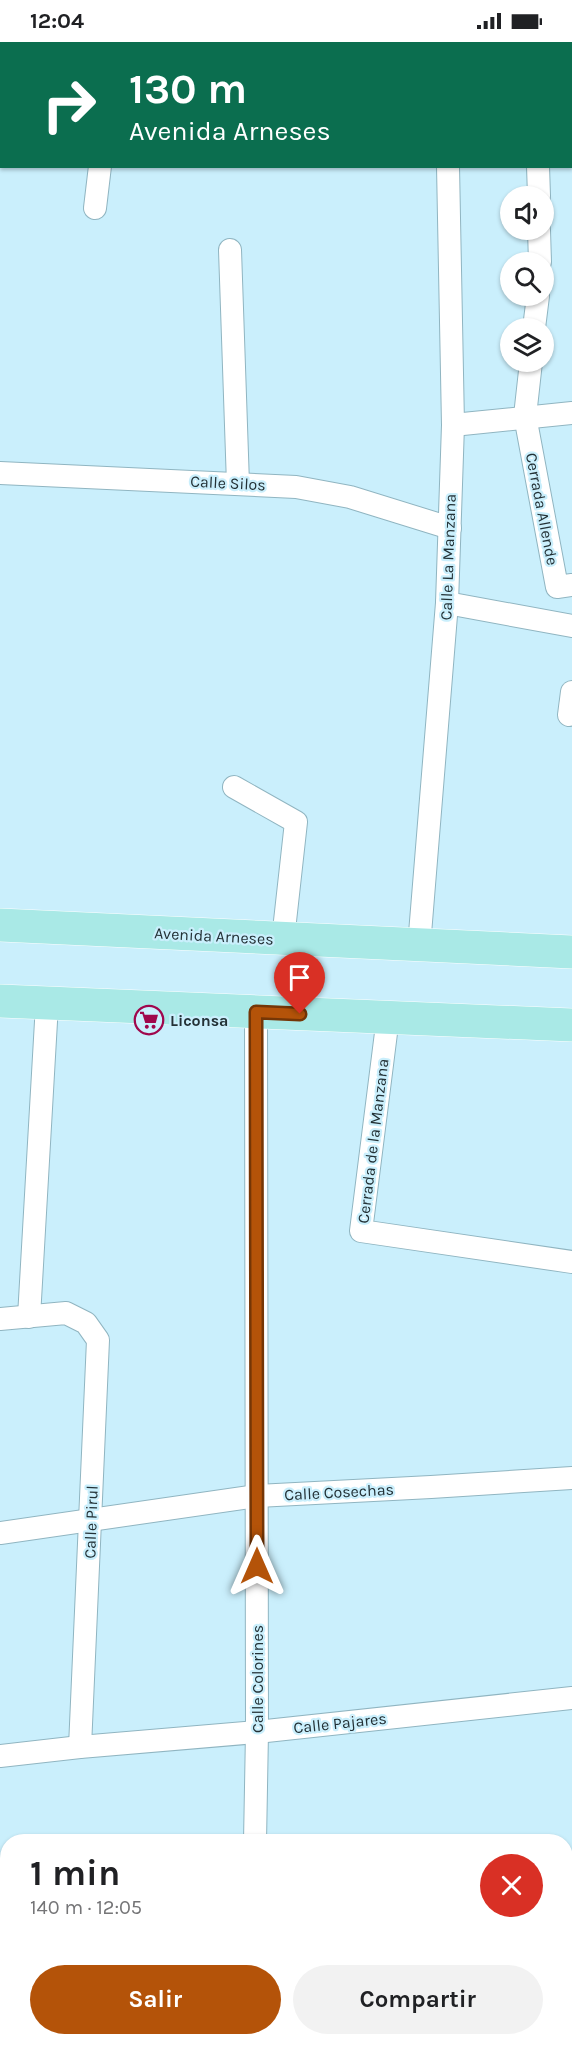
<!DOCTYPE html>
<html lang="es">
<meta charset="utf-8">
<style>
:root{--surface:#fff;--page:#f2f2f2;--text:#202124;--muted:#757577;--accent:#b45309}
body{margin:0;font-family:Karla,sans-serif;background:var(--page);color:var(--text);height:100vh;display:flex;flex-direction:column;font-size:22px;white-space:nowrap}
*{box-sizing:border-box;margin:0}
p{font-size:20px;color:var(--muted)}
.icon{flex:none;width:33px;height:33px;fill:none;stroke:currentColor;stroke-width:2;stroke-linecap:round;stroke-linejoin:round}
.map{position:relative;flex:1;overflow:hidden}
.side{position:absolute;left:0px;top:1792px;width:573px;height:212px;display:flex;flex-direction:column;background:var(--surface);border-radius:24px 24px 0 0;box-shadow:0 2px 4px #0004}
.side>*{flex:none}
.top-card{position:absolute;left:0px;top:0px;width:573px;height:126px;box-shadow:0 2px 4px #0004;background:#0b6e4f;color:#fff;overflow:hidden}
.fabs{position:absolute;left:500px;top:144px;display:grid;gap:12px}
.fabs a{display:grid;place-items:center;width:54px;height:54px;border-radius:50%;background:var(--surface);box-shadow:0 2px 4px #0004;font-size:30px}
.pin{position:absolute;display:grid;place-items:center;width:51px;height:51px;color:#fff;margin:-62px -26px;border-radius:50% 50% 50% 0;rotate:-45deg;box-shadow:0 0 6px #0007}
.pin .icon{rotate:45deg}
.me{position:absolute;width:66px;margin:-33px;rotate:0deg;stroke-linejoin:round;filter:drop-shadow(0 0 4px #0008)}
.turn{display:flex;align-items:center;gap:21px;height:126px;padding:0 30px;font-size:27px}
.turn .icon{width:78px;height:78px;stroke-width:2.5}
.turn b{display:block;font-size:42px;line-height:51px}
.round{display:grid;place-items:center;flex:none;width:63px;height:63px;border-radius:32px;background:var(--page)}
.overview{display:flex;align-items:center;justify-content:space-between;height:102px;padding:0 30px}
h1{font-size:36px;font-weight:700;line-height:45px}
.cta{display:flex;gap:12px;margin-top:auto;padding:12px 30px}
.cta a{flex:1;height:69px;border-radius:36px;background:var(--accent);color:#fff;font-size:24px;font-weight:700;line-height:69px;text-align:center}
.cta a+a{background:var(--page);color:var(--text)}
.status{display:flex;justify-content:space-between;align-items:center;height:42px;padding:0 30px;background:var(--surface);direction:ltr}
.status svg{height:16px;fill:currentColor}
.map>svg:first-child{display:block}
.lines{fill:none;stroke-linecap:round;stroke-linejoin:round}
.minor-casing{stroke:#90b5c1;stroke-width:24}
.primary-casing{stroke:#fff;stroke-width:34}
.minor{stroke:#fff;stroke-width:22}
.primary{stroke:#a9e9e6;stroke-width:33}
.route-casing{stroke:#753606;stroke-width:15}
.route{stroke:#b45309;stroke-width:10}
.labels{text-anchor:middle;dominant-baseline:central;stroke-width:4.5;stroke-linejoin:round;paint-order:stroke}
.street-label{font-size:16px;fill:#233136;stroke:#caeffc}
.poi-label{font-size:16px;font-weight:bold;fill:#233136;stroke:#caeffc;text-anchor:start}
</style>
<div class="status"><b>12:04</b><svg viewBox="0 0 49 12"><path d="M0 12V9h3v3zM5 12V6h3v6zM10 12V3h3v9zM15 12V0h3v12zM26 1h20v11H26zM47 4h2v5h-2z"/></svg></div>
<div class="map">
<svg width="572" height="2003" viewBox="0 0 572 2003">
<rect width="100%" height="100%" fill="#caeffc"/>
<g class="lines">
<g class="minor-casing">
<g id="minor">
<polyline points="285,0 285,2"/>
<polyline points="446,0 446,2"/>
<polyline points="538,124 539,154"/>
<polyline points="95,166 100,124"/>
<polyline points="539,188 540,220"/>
<polyline points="230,208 238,442"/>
<polyline points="534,286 538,254"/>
<polyline points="531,320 525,374 557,545 572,543"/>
<polyline points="453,383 572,371"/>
<polyline points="0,431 296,445 350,455 450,486"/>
<polyline points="447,561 572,584"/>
<polyline points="569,673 572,650"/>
<polyline points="234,745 296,780 283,897"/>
<polyline points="419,904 447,561 453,383 448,124"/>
<polyline points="388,975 361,1189 572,1220"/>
<polyline points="29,1275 47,962"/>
<polyline points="0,1277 66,1271 86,1281 98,1298 80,1705"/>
<polyline points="0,1491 257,1454 431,1445 572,1436"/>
<polyline points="0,1714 80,1705 257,1690 572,1656"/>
<polyline points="255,1800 257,1690 256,970"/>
<polyline points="566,1893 572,1892"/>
<polyline points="0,1946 8,1945"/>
<polyline points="251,2003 251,1996"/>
</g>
</g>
<g class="primary-casing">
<g id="primary">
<polyline points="0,883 572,910"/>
<polyline points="0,959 572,983"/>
</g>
</g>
<use href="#minor" class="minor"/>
<use href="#primary" class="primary"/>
</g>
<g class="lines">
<g class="route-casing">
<polyline id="route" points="257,1524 256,970 300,972"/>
</g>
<use href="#route" class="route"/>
</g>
<defs>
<g id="supermarket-ring" transform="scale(1.5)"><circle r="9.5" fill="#caeffc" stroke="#a0074c" stroke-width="1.5"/><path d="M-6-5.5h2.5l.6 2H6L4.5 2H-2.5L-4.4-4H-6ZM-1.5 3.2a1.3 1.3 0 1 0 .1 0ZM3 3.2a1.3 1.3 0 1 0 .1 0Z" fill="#a0074c"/></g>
</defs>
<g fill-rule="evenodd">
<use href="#supermarket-ring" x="149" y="978"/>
</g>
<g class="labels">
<g class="street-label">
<text transform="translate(228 441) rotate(3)">Calle Silos</text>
<text transform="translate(542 467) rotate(79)">Cerrada Allende</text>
<text transform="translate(448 515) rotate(-88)">Calle La Manzana</text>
<text transform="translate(214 894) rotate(3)">Avenida Arneses</text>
<text transform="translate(373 1099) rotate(-83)">Cerrada de la Manzana</text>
<text transform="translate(339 1450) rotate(-3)">Calle Cosechas</text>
<text transform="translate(91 1480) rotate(-88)">Calle Pirul</text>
<text transform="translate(257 1637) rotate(-90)">Calle Colorines</text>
<text transform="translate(340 1681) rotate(-6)">Calle Pajares</text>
</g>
<g class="poi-label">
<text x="170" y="978">Liconsa</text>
</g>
</g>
</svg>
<div class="fabs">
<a><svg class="icon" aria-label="sound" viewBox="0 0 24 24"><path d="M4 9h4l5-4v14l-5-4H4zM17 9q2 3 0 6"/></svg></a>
<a><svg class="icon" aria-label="search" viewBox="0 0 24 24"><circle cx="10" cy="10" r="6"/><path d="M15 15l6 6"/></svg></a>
<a><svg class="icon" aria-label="layers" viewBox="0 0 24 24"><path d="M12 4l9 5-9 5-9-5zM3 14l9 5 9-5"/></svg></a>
</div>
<div class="pin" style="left:300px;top:972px;background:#d93025"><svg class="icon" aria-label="arrive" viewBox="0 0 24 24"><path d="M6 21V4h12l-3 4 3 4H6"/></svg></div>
<svg class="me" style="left:257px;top:1524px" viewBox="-20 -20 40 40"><path d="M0-17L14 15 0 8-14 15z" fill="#b45309" stroke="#fff" stroke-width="4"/></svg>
<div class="top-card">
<div class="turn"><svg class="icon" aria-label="right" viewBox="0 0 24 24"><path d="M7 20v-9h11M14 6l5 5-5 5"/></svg><div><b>130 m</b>Avenida Arneses</div></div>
</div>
<section class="side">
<div class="overview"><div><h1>1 min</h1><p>140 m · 12:05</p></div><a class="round" style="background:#d93025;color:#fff"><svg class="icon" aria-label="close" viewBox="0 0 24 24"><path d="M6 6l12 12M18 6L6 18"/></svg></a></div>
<div class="cta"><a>Salir</a><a>Compartir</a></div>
</section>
</div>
